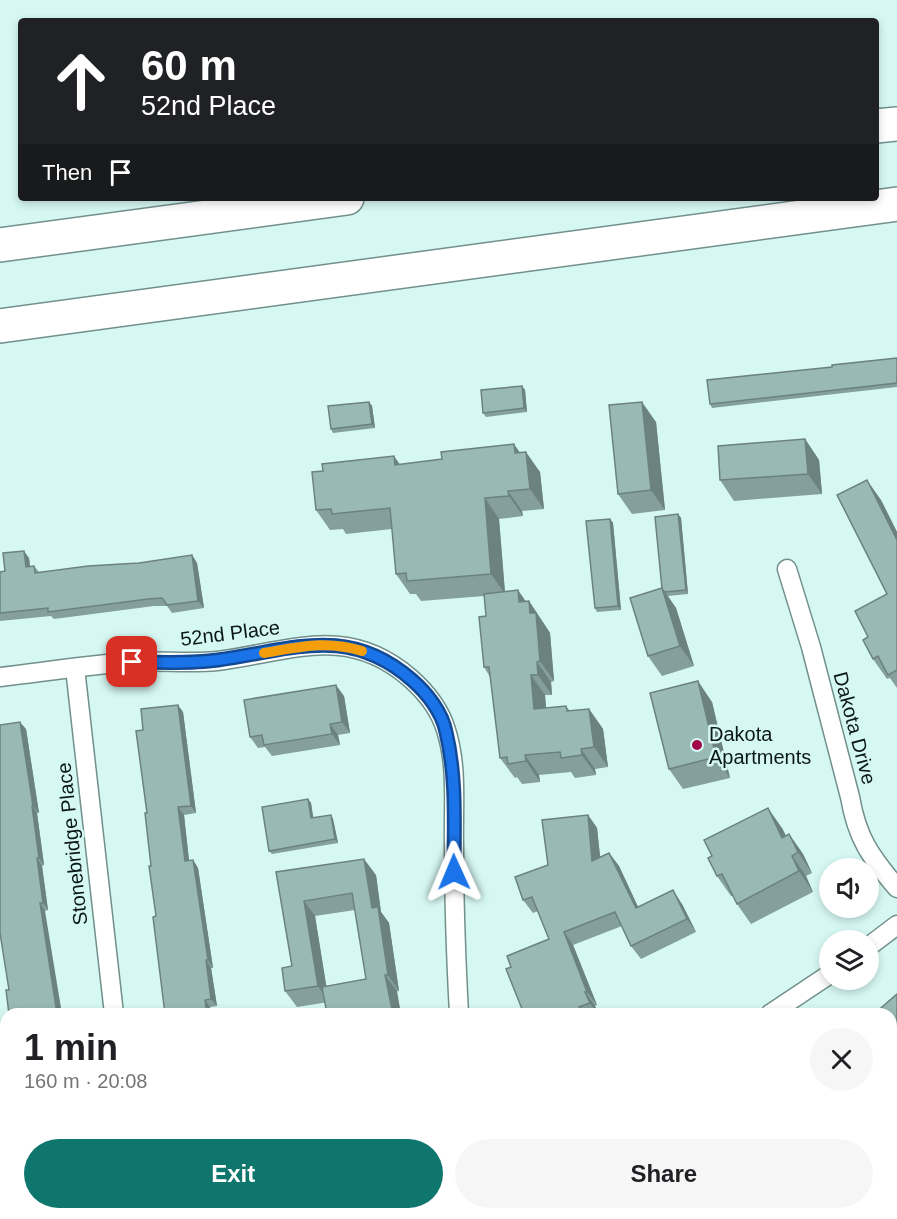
<!DOCTYPE html>
<meta charset="utf-8">
<style>
:root{--surface:#fff;--page:#f6f6f6;--text:#202124;--muted:#757577;--accent:#0f766e}
body{margin:0;font-family:Helvetica,sans-serif;background:var(--page);color:var(--text);height:100vh;display:flex;flex-direction:column;font-size:22px;white-space:nowrap}
*{box-sizing:border-box;margin:0}
p{font-size:20px;color:var(--muted)}
.icon{flex:none;width:33px;height:33px;fill:none;stroke:currentColor;stroke-width:2;stroke-linecap:round;stroke-linejoin:round}
.map{position:relative;flex:1;overflow:hidden}
.drawer{position:absolute;left:0px;top:1008px;width:897px;height:212px;display:flex;flex-direction:column;background:var(--surface);border-radius:18px 18px 0 0;box-shadow:0 3px 9px #0003}
.drawer>*{flex:none}
.top-card{position:absolute;left:18px;top:18px;width:861px;height:183px;border-radius:6px;box-shadow:0 3px 9px #0003;background:#202124;color:#fff;overflow:hidden}
.fabs{position:absolute;left:819px;top:858px;display:grid;gap:12px}
.fabs a{display:grid;place-items:center;width:60px;height:60px;border-radius:50%;background:var(--surface);box-shadow:0 3px 9px #0003;font-size:30px}
.pin{position:absolute;display:grid;place-items:center;width:51px;height:51px;color:#fff;margin:-26px;border-radius:12px;box-shadow:0 3px 9px #0006}
.me{position:absolute;width:66px;margin:-33px;rotate:359deg;stroke-linejoin:round;filter:drop-shadow(0 0 4px #0008)}
.turn{display:flex;align-items:center;gap:21px;height:126px;padding:0 24px;font-size:27px}
.turn .icon{width:78px;height:78px;stroke-width:2.5}
.turn b{display:block;font-size:42px;line-height:51px}
.then{display:flex;align-items:center;height:57px;padding:0 24px;background:#0003;gap:12px;font-size:22px}
.round{display:grid;place-items:center;flex:none;width:63px;height:63px;border-radius:32px;background:var(--page)}
.headline{display:flex;align-items:center;justify-content:space-between;height:102px;padding:0 24px}
h1{font-size:36px;font-weight:800;line-height:45px}
.primary-button{display:flex;gap:12px;margin-top:auto;padding:12px 24px}
.primary-button a{flex:1;height:69px;border-radius:36px;background:var(--accent);color:#fff;font-size:24px;font-weight:800;line-height:69px;text-align:center}
.primary-button a+a{background:var(--page);color:var(--text)}
.map>svg:first-child{display:block}
.lines{fill:none;stroke-linecap:round;stroke-linejoin:round}
.minor-casing{stroke:#71908c;stroke-width:21}
.motorway-casing{stroke:#71908c;stroke-width:36}
.minor{stroke:#fff;stroke-width:18}
.motorway{stroke:#fff;stroke-width:33}
.wall{fill:#849f9c;fill-rule:evenodd}
.shaded-wall{fill:#6b827f}
.building{fill:#99b9b5;stroke:#6b827f;stroke-width:1.5}
.route-casing{stroke:#114b97;stroke-width:15}
.route{stroke:#1a73e8;stroke-width:10}
.slow{stroke:#f59e0b;stroke-width:10}
.poi-dot{fill:#a10748;stroke:#d6f8f3;stroke-width:2}
.labels{text-anchor:middle;dominant-baseline:central;stroke-width:5;stroke-linejoin:round;paint-order:stroke}
.street-label{font-size:20px;fill:#0c1817;stroke:#d6f8f3}
.poi-label{font-size:20px;fill:#0c1817;stroke:#d6f8f3;text-anchor:start}
</style>
<div class="map">
<svg width="897" height="1219" viewBox="0 0 897 1219">
<rect width="100%" height="100%" fill="#d6f8f3"/>
<g class="lines">
<g class="minor-casing">
<g id="minor">
<path d="M787 569 811 647 850 797C857 838 870 856 897 888"/>
<polyline points="75,668 114,1014"/>
<path d="M0 677C43 672 87 665 131 662 159 660 188 664 217 661 289 652 347 623 410 678 426 692 440 710 446 730 458 767 453 808 454 847 454 903 456 958 459 1014"/>
<polyline points="868,947 897,925"/>
<polyline points="770,1014 830,974"/>
<polyline points="0,1096 6,1095"/>
<polyline points="490,1214 491,1219"/>
<polyline points="796,1214 799,1219"/>
<polyline points="174,1219 180,1214"/>
</g>
</g>
<g class="motorway-casing">
<g id="motorway">
<polyline points="876,126 897,124"/>
<polyline points="0,245 347,198"/>
<polyline points="0,326 897,204"/>
</g>
</g>
<use href="#minor" class="minor"/>
<use href="#motorway" class="motorway"/>
</g>
<g class="wall">
<polygon points="897,358 897,387 712,408 710,404 832,367"/>
<polygon points="522,386 525,390 527,412 486,417 483,413"/>
<polygon points="369,402 372,406 375,428 333,433 331,429"/>
<polygon points="656,422 665,510 632,514 618,494"/>
<polygon points="805,439 819,460 822,494 734,501 720,480"/>
<polygon points="519,452 540,472 544,509 522,511 523,516 499,519 505,591 526,602 529,601 550,633 554,681 551,682 552,695 545,695 546,708 566,706 570,711 589,709 603,729 608,767 595,769 596,775 575,778 571,772 539,775 540,782 522,784 517,777 515,778 500,758 490,677 484,667 486,616 484,596 421,601 416,594 410,594 396,574 392,529 346,534 343,529 330,530 316,510 400,464"/>
<polygon points="881,500 897,532 897,688 890,678 887,679 873,659 868,637 887,594"/>
<polygon points="678,514 681,518 688,594 668,596 676,608 694,666 662,676 648,656"/>
<polygon points="610,519 613,523 621,610 597,612 595,608"/>
<polygon points="192,555 197,563 204,608 172,613 167,606 154,606 54,619 51,616 0,621 0,572 5,571 29,558 30,567 34,566 39,572 139,563"/>
<polygon points="344,696 350,733 338,735 340,745 272,756 265,747 258,748 250,737"/>
<polygon points="712,702 730,778 683,789 669,769"/>
<polygon points="183,712 196,813 184,815 189,861 193,860 198,868 213,968 211,968 217,1006 210,1007 211,1014 156,916 151,866 147,813 143,730"/>
<polygon points="26,729 39,813 37,813 44,865 42,866 48,910 45,911 9,990"/>
<polygon points="308,799 311,803 313,818 331,815 333,819 338,843 272,854 269,851"/>
<polygon points="588,815 597,828 600,857 609,853 619,866 638,907 682,904 696,932 641,959 631,946 622,926 573,945 597,1005 595,1006 598,1014 524,1014 511,967 549,939 538,911 533,913 523,900 548,865"/>
<polygon points="782,828 786,836 789,834 803,854 812,873 806,876 813,892 751,924 737,904 733,896 731,896 717,876 712,856"/>
<path d="M276 872 376 875 381 912 389 923 399 991 297 1007 285 991 292 966ZM355 910 366 979 326 986 315 916Z"/>
<polygon points="0,1143 6,1143 6,1201 0,1202"/>
<polygon points="58,1214 81,1214 82,1215 61,1218"/>
</g>
<g class="shaded-wall">
<polygon points="522,386 525,390 527,412 524,408"/>
<polygon points="369,402 372,406 375,428 372,424"/>
<polygon points="642,402 656,422 665,510 651,490"/>
<polygon points="805,439 819,460 822,494 808,474"/>
<polygon points="514,444 527,463 526,452 540,472 544,509 530,489 515,453"/>
<polygon points="394,456 408,476 395,465"/>
<polygon points="867,480 881,500 897,532 897,540"/>
<polygon points="508,491 522,511 523,516 509,496"/>
<polygon points="485,498 499,519 505,594 491,574"/>
<polygon points="678,514 681,518 688,594 686,590"/>
<polygon points="610,519 613,523 621,610 618,606"/>
<polygon points="24,551 29,558 31,575 26,567"/>
<polygon points="192,555 197,563 204,608 198,601"/>
<polygon points="662,588 676,608 694,666 680,646"/>
<polygon points="518,590 529,606 529,601 550,633 554,681 540,661 519,602"/>
<polygon points="537,662 551,682 552,695 538,675"/>
<polygon points="531,675 545,695 548,729 534,709"/>
<polygon points="698,681 712,702 730,778 716,757"/>
<polygon points="336,685 344,696 350,733 342,722"/>
<polygon points="178,705 183,712 196,813 191,806"/>
<polygon points="589,709 603,729 608,767 594,747"/>
<polygon points="20,722 26,729 39,813 33,806"/>
<polygon points="330,724 338,735 340,745 332,734"/>
<polygon points="581,749 595,769 596,775 582,755"/>
<polygon points="525,755 539,775 540,782 526,761"/>
<polygon points="308,799 311,803 314,822 311,818"/>
<polygon points="32,806 37,813 44,865 39,858"/>
<polygon points="178,807 184,815 190,869 185,861"/>
<polygon points="768,808 782,828 795,854 782,838"/>
<polygon points="331,815 333,819 338,843 335,839"/>
<polygon points="588,815 597,828 602,874 592,861"/>
<polygon points="789,834 803,854 812,873 798,852"/>
<polygon points="609,853 619,866 645,922 636,908"/>
<polygon points="792,856 806,876 813,892 799,871"/>
<polygon points="37,858 42,866 48,910 43,903"/>
<polygon points="364,859 376,875 381,912 389,923 399,991 388,975 372,908"/>
<polygon points="193,860 198,868 213,968 208,960"/>
<polygon points="673,890 682,904 696,932 687,919"/>
<polygon points="304,901 315,916 329,1002 318,986"/>
<polygon points="40,903 45,911 62,1014 57,1014"/>
<polygon points="564,932 573,945 597,1005 587,992"/>
<polygon points="206,960 211,968 217,1006 211,999"/>
<polygon points="385,975 397,991 401,1014 393,1014"/>
<polygon points="585,992 595,1006 598,1014 590,1003"/>
<polygon points="205,1000 210,1007 211,1014 207,1014"/>
<polygon points="336,1214 340,1214 341,1219 337,1219"/>
<polygon points="440,1214 444,1214 445,1219 442,1219"/>
<polygon points="601,1214 604,1214 605,1219 602,1219"/>
</g>
<g class="building">
<polygon points="897,358 897,383 710,404 707,380 832,367 832,365"/>
<polygon points="522,386 524,408 483,413 481,390"/>
<polygon points="369,402 372,424 331,429 328,406"/>
<polygon points="642,402 651,490 618,494 609,405"/>
<polygon points="805,439 808,474 720,480 718,446"/>
<polygon points="514,444 515,453 526,452 530,489 508,491 509,496 485,498 491,574 407,581 406,573 396,574 390,508 332,514 331,509 316,510 312,472 323,471 322,464 394,456 395,465 442,459 441,452"/>
<polygon points="867,480 897,540 897,670 888,675 878,656 873,659 863,640 868,637 855,611 887,594 837,495"/>
<polygon points="678,514 686,590 665,592 662,589 655,517"/>
<polygon points="610,519 618,606 595,608 586,521"/>
<polygon points="24,551 26,567 34,566 35,573 88,566 139,563 192,555 198,601 167,605 162,598 148,599 48,612 48,608 0,613 0,572 5,571 3,553"/>
<polygon points="662,588 680,646 648,656 630,598"/>
<polygon points="518,590 519,602 529,601 530,613 536,613 540,661 537,662 538,675 531,675 534,709 566,706 567,711 589,709 594,747 581,749 582,755 561,758 560,752 525,755 526,761 508,764 507,757 500,758 489,667 484,667 479,617 486,616 484,594"/>
<polygon points="698,681 716,757 669,769 650,693"/>
<polygon points="336,685 342,722 330,724 332,734 264,745 262,735 250,737 244,700"/>
<polygon points="178,705 191,806 178,807 185,861 193,860 208,960 206,960 211,999 205,1000 207,1014 165,1014 153,917 156,916 149,866 151,866 145,813 147,813 136,731 143,730 141,709"/>
<polygon points="20,722 33,806 32,806 39,858 37,858 43,903 40,903 57,1014 9,1014 6,990 9,990 0,933 0,725"/>
<polygon points="308,799 311,818 331,815 335,839 269,851 262,807"/>
<polygon points="768,808 782,838 789,834 798,852 792,856 799,871 737,904 722,874 717,876 708,858 712,856 704,840"/>
<polygon points="588,815 592,861 609,853 636,908 673,890 687,919 631,946 615,912 564,932 587,992 585,992 590,1003 579,1007 581,1012 574,1014 524,1014 506,969 511,967 507,956 549,939 532,897 523,900 515,877 548,865 542,820"/>
<polygon points="364,859 372,908 378,907 388,975 385,975 393,1014 327,1014 322,987 366,979 352,893 304,901 318,986 285,991 282,968 292,966 276,872"/>
<polygon points="897,994 897,1048 891,1041 891,1014 874,1014"/>
<polygon points="0,1143 6,1143 6,1192 0,1193"/>
<polygon points="895,1170 897,1174 897,1219 869,1219 867,1214 891,1214 891,1171"/>
<polygon points="276,1214 336,1214 337,1219 254,1219 256,1217"/>
<polygon points="381,1214 440,1214 442,1219 382,1219"/>
<polygon points="546,1214 601,1214 602,1219 548,1219"/>
<polygon points="670,1214 736,1214 739,1219 673,1219"/>
</g>
<g class="lines">
<g class="route-casing">
<path id="route" d="M132 662C160 662 190 664 218 660 292 650 348 624 412 680 427 693 442 712 446 732 457 778 454 826 454 872"/>
</g>
<use href="#route" class="route"/>
<path class="slow" d="M264 653C300 647 327 640 362 651"/>
</g>
<circle class="poi-dot" cx="697" cy="745" r="6"/>
<g class="labels">
<g class="street-label">
<text transform="translate(230 633) rotate(-7)">52nd Place</text>
<text transform="translate(855 728) rotate(75)">Dakota Drive</text>
<text transform="translate(72 844) rotate(-96)">Stonebridge Place</text>
</g>
<g class="poi-label">
<text x="709" y="734">Dakota<tspan x="709" dy="23">Apartments</tspan></text>
</g>
</g>
</svg>
<div class="fabs">
<a><svg class="icon" aria-label="sound" viewBox="0 0 24 24"><path d="M4 9h4l5-4v14l-5-4H4zM17 9q2 3 0 6"/></svg></a>
<a><svg class="icon" aria-label="layers" viewBox="0 0 24 24"><path d="M12 4l9 5-9 5-9-5zM3 14l9 5 9-5"/></svg></a>
</div>
<div class="pin" style="left:132px;top:662px;background:#d93025"><svg class="icon" aria-label="arrive" viewBox="0 0 24 24"><path d="M6 21V4h12l-3 4 3 4H6"/></svg></div>
<svg class="me" style="left:454px;top:872px" viewBox="-20 -20 40 40"><path d="M0-17L14 15 0 8-14 15z" fill="#1a73e8" stroke="#fff" stroke-width="4"/></svg>
<div class="top-card">
<div class="turn"><svg class="icon" aria-label="ahead" viewBox="0 0 24 24"><path d="M12 20V5M6 11l6-6 6 6"/></svg><div><b>60 m</b>52nd Place</div></div>
<div class="then">Then<svg class="icon" aria-label="arrive" viewBox="0 0 24 24"><path d="M6 21V4h12l-3 4 3 4H6"/></svg></div>
</div>
<section class="drawer">
<div class="headline"><div><h1>1 min</h1><p>160 m · 20:08</p></div><a class="round"><svg class="icon" aria-label="close" viewBox="0 0 24 24"><path d="M6 6l12 12M18 6L6 18"/></svg></a></div>
<div class="primary-button"><a>Exit</a><a>Share</a></div>
</section>
</div>
